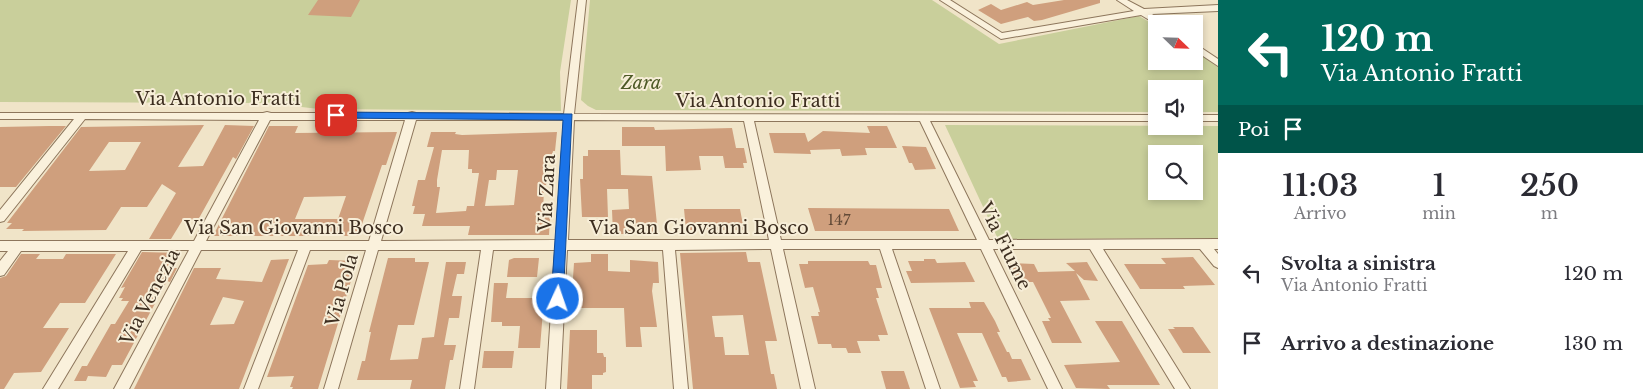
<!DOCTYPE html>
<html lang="it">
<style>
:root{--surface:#fff;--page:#f7f7f7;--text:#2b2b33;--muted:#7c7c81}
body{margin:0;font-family:"Libre Baskerville",serif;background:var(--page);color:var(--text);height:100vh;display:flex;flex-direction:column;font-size:19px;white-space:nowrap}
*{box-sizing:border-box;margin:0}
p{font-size:16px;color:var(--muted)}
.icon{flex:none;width:28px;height:28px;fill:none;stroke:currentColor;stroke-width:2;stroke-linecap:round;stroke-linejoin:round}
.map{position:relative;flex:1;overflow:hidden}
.side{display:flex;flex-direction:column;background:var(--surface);width:425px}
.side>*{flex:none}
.top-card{background:#00695c;color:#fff;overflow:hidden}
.needle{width:32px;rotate:113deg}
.fabs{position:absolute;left:1148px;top:15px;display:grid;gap:10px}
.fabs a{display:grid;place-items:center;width:55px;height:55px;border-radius:0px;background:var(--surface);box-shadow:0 2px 8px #0003;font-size:25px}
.pin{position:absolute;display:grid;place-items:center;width:42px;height:42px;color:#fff;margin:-21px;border-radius:10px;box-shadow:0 2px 8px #0006}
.me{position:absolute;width:55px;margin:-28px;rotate:3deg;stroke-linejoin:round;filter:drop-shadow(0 0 4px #0008)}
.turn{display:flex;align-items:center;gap:18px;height:105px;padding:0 20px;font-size:22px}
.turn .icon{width:65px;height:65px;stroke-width:2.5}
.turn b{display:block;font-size:35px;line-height:42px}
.then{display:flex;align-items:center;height:48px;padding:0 20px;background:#0003;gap:10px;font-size:19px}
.eta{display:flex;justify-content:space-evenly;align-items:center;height:85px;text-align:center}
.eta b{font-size:30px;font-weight:600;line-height:35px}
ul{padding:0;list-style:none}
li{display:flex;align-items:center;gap:15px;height:70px;padding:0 20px}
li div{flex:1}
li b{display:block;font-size:19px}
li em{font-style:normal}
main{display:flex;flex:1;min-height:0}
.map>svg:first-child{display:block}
.green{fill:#c9cf9b;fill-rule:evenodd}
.building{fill:#cf9f7d;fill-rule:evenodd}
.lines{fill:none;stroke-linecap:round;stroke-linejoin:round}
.street-casing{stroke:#8d765c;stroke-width:2}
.street{fill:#faf1dc;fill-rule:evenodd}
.route{fill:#1a73e8;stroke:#114b97}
.labels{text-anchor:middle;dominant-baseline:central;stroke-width:4;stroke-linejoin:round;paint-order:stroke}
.number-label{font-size:15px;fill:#624a37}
.park-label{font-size:18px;font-style:italic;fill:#4d5a26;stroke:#f7eed8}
.street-label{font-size:18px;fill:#3d2e20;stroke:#f7eed8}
</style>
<main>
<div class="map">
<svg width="1218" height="389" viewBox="0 0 1218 389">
<rect width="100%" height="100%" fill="#f0e4c8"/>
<g class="green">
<polygon points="0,0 571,0 560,72 561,111 319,109 267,103 0,102"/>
<polygon points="590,0 932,0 999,44 1139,16 1156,26 1156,61 1194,61 1194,50 1218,67 1218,112 1194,112 1194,89 1156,89 1156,112 596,110 588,106 581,100"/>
<path d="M945 125 1218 126V238L998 239ZM1156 154H1194V191H1156Z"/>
</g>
<g class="building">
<polygon points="318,0 360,0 351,17 308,15"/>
<polygon points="1064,0 1100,0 1100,3 1042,20 1034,21 1028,17 1001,24 978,10 991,4 1001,10 1027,2 1033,5"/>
<path d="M204 125 178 167 203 166 225 125 254 126 236 159 233 157 198 220 182 221 171 239H149L176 193 162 184 147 207H121L106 230 22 231 24 229H6L12 223H7L81 127ZM109 142H141L125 170 89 171Z"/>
<polygon points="49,126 66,126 16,187 0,187 0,127"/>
<path d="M269 126H298L295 133 397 132 386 165H382L358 236H213ZM346 196 338 219H295L304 197Z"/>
<polygon points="867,126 887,126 897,148 865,148 867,155 842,156 840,149 810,150 811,154 774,153 769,133 805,133 808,142 823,131 870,133"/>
<polygon points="622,127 654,127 655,130 732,128 736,148 744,148 747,163 743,163 744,168 725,168 723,156 699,156 701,170 666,171 665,146 622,146"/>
<path d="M431 132H456L455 134 462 135 557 132 555 151H553L552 155H549L546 185H544L543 217H550L549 235H468L470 226H422L425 214H413L415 206H412L418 180H425L434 147H427ZM442 150H469L468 169H472V173H479L474 206H467L466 211 436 213 440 187H437V180ZM497 170H518L514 205 485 206 489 180H496Z"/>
<polygon points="902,146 926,147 936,169 915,170 912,163 909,163"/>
<polygon points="588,150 620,150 621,175 652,176 658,234 613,234 612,210 629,209 628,189 607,189 608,217 582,217 580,179 583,179 583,156 588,156"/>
<polygon points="808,208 949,209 959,231 815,231"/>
<polygon points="684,209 740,209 744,230 686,230"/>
<polygon points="142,252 181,253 174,268 177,268 170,282 167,281 122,365 112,365 106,377 88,376 86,381 74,381 82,366 87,366 111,324 115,324 129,301 121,301 123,298 119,298 125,287 121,288"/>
<path d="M746 252 748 262H760L777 341H765L771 374H774L777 389H693L680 253ZM743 315 749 355H725L723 337H715L712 316Z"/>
<polygon points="21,254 40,254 36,259 63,259 66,254 116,254 85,303 60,303 43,328 69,328 41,372 14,373 4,389 0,389 0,278 6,276"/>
<polygon points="591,254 608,254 608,271 630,272 630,260 658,262 659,283 653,283 652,291 657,327 640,327 642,347 626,347 624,308 571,308 574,263 591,262"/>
<polygon points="1193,257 1215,285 1183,286 1185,289 1140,289 1124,264 1166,264 1161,258"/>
<polygon points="388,258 415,258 415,262 429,262 414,325 398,325 390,360 418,359 422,338 434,337 446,262 466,262 464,274 457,274 452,296 462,296 459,318 449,318 444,345 456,345 453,360 450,360 445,389 410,389 412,380 357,380 362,361 365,361 371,332 369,332"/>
<polygon points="514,258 539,258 537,277 507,277 509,260"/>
<path d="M289 259 239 389H134L194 268H221L216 279 262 282 271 260ZM223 297 244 301 234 324 210 325Z"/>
<polygon points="924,259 935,259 937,263 965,262 975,282 911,283 906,271 912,271 908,261 924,261"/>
<polygon points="329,260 357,261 318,389 292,389 293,387 290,387 294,376 267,377 308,265 327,264"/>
<polygon points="808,261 868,261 870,265 876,265 882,288 876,288 879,298 876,298 888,335 878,335 880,341 857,341 861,353 848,353 846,348 832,348 831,344 818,344 811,316 819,316 818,312 820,312 813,287 805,288 799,264 808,264"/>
<polygon points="1087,262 1098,281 1084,280 1076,273 1090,300 1060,301 1082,343 1052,343 1042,321 1050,321 1048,318 1051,318 1033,282 1016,282 1010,271 1014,271 1010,263 1034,264 1038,272 1075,271 1066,263"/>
<polygon points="494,283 508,283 506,298 544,298 540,348 518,348 520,326 502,326 502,322 491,322"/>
<polygon points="969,302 984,302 995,321 1000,332 997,332 1007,352 1009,352 1012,359 1021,359 1031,380 1008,382 1006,377 1002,377 982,333 957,333 978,381 973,381 976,387 960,388 929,308 971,308"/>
<polygon points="1095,321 1122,321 1160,385 1107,385 1110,389 1076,388 1064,365 1120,362"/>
<polygon points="1173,327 1193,327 1211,353 1183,353 1168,329 1175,329"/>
<polygon points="570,330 597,330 597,353 603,353 604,357 606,357 606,372 603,373 603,375 592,375 592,389 567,389"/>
<polygon points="484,351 514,351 512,368 482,368"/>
<polygon points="881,371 904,371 910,389 886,389"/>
</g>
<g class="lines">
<g class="street-casing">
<g id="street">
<path d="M578 0H586L574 114 1156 115V121H930L989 240 1218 239V249H1214L1218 254V268L1214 266 1200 249H1103L1190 389H1175L1090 249H993L1062 389H1048L981 249H892L940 389H926L880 249H783L815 389H801L771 249 675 250 688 389H674L663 250H567L560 389H546L555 250H493L474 389H460L481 250H378L338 389H324L366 250H310L258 389H244L298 250H201L129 389H114L189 250H141L58 389H43L128 251H21L4 275 0 276V261L8 251H0V241H194L259 120 85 119 4 221 0 222V210L74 119H0V113H263L267 112 271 113H408L412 112 416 113 564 114ZM270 120H405L369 241H206ZM416 120H564L556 240 381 241ZM574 120 744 121 769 240H568ZM754 121H920L977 240H781Z"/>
<polygon points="940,0 950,0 1002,33 1134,11 1117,0 1127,0 1144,9 1218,5 1218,11 1152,14 1167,24 1156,24 1141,15 1001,39"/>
<polygon points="1194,43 1218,59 1218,66 1194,50"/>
<rect x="1194" y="115" width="24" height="6"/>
</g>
</g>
<use href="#street" class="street"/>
</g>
<polygon class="route" points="336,112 572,114 563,303 553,303 551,299 563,120 333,118 333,113"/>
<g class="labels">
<g class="number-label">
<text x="839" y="219">147</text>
</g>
<g class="park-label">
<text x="641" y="83">Zara</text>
</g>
<g class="street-label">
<text x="218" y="99">Via Antonio Fratti</text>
<text x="758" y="101">Via Antonio Fratti</text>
<text transform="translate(547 193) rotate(-87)">Via Zara</text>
<text x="294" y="228">Via San Giovanni Bosco</text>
<text x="699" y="228">Via San Giovanni Bosco</text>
<text transform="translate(1005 246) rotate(64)">Via Fiume</text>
<text transform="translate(342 290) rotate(-74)">Via Pola</text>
<text transform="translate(150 297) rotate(-62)">Via Venezia</text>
</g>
</g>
</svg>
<div class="fabs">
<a><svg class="needle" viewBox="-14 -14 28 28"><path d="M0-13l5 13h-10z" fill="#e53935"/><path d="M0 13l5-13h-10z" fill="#7c7c81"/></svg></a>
<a><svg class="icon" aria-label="sound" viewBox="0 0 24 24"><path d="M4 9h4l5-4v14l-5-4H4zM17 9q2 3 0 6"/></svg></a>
<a><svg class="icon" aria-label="search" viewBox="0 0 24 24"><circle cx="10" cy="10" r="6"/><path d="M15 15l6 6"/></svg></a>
</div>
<div class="pin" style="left:336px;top:115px;background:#d93025"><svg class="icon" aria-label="arrive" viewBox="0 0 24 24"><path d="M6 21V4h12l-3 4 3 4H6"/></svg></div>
<svg class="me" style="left:558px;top:299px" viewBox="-20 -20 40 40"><circle r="17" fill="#1a73e8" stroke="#fff" stroke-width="3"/><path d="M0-11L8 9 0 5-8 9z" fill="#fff"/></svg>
</div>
<section class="side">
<div class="top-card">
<div class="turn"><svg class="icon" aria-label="left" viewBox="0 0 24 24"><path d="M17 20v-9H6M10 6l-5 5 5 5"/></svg><div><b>120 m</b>Via Antonio Fratti</div></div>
<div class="then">Poi<svg class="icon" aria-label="arrive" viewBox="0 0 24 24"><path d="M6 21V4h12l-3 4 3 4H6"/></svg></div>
</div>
<div class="eta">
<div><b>11:03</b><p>Arrivo</p></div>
<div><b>1</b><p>min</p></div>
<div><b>250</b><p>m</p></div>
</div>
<ul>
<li><svg class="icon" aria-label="left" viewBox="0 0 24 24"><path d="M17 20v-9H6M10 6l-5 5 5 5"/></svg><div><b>Svolta a sinistra</b><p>Via Antonio Fratti</p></div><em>120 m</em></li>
<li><svg class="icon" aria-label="arrive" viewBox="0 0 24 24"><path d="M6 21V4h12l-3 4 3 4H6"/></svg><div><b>Arrivo a destinazione</b></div><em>130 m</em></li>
</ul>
</section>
</main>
